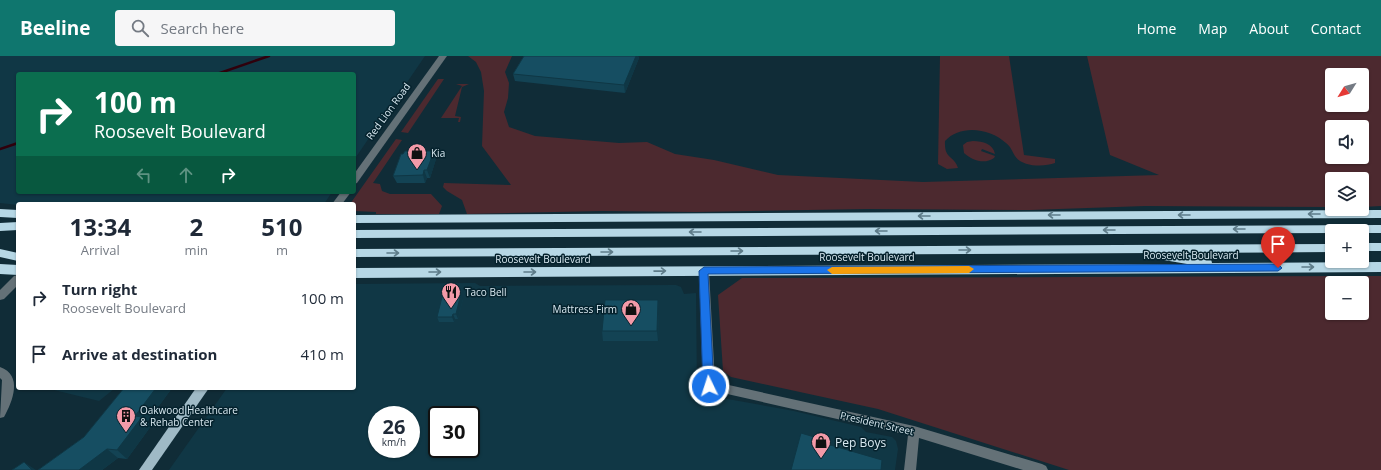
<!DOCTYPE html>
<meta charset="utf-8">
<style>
:root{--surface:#fff;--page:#f6f6f7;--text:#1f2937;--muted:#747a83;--accent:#0f766e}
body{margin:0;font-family:"Open Sans",sans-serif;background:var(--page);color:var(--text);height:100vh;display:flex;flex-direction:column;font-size:15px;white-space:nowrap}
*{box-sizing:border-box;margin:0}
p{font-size:13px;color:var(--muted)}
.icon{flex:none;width:22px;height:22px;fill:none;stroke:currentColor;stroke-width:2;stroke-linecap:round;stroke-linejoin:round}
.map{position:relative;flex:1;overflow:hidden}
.panel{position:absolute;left:16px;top:146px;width:340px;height:188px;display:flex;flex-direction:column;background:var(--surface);border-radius:4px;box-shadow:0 1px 3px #0004}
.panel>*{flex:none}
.guide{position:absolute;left:16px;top:16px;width:340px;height:122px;border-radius:4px;box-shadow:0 1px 3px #0004;background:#0b6e4f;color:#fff;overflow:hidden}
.needle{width:26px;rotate:233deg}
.tools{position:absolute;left:1325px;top:12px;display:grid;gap:8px}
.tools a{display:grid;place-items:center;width:44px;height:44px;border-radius:4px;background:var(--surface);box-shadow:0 1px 3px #0004;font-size:20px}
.speed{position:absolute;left:368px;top:350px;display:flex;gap:8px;font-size:20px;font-weight:700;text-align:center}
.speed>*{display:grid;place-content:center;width:52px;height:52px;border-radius:50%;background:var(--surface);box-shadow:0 1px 3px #0004;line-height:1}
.speed small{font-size:10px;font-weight:400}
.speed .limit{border:2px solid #111;border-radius:6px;background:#fff;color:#111}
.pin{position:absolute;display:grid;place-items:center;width:34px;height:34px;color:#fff;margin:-41px -17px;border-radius:50% 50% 50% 0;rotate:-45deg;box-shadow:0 0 4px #0007}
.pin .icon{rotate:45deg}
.me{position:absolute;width:44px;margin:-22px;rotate:356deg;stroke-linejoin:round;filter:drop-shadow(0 0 3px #0008)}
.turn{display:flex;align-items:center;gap:14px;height:84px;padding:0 12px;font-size:18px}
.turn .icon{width:52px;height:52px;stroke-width:2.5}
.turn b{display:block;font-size:28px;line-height:34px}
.lanes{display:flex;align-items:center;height:38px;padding:0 12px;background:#0003;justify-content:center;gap:20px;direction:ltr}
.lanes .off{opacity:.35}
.eta{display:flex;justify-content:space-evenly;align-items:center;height:68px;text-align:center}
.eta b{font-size:24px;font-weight:700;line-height:28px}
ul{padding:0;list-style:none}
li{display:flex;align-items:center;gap:12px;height:56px;padding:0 12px}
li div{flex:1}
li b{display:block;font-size:15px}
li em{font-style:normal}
header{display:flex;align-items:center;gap:24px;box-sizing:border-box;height:56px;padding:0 20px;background:var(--accent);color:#fff}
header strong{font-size:19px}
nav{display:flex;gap:22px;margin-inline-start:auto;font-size:14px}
.search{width:280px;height:36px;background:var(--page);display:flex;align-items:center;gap:10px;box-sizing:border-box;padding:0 14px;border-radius:4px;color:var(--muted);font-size:15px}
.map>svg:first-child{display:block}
.built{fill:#103745;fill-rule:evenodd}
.green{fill:#4c292f;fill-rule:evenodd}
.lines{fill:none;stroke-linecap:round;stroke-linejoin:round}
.stream{stroke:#2f000c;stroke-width:2.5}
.minor{fill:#647177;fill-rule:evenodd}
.major{fill:#9fbac6;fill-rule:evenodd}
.highway{fill:#b6d7e5;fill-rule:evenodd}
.wall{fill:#134354}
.shaded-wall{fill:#0f3745}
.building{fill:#164e62;stroke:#0f3745}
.oneway{stroke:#5e7c89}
.route{fill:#1a73e8;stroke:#114b97}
.slow{fill:#f59e0b}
.labels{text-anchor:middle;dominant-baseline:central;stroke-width:3;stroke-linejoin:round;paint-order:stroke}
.street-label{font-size:10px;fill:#d9e9f1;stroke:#05222d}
.poi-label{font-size:10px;fill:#d9e9f1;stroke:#05222d;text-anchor:start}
.near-poi-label{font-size:12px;fill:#d9e9f1;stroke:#05222d;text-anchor:start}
</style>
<header>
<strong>Beeline</strong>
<div class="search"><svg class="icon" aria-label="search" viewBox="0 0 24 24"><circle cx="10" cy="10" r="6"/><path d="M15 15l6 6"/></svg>Search here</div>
<nav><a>Home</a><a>Map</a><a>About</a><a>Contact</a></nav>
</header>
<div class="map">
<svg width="1381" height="414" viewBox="0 0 1381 414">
<rect width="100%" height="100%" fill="#102c37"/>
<g class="built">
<polygon points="0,0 425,0 354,104 354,18 18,18 18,136 332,136 324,148 18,149 0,147"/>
<path d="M475 227 480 230 676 229 681 231 684 238 696 237 697 334 705 339 794 355 861 371 866 376 892 381 896 385 898 393 895 414H169L227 332H354V228ZM377 359H411V393H377ZM437 359H471V393H437Z"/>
<polygon points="46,332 115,332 99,345"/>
</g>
<g class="green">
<path d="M468 0H512L505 16 509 27 508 42 504 56 509 71 535 80 619 87 647 86 675 98 714 104 778 119 923 126 1159 119 1110 99 1087 0H1381V150L1362 151V123H1332V151L1145 150 1030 154 868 153 696 156 602 155 467 158 462 144 447 135 443 131 444 127 511 129 482 90 484 35 481 16 476 6ZM1332 19H1362V49H1332ZM1332 71H1362V101H1332Z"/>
<path d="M940 0H1009L1024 99 1055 103V107C1044 111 1022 111 1015 100 1012 95 1011 91 1006 87 990 72 960 68 945 85 944 104 954 99 958 112L947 113 938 108Z"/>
<polygon points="438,23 444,23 408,77 401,76"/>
<polygon points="456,28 469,28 462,31 455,60 461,61 460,66 458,66 459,62 441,62 462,30"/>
<polygon points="396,83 402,84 373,127 380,128 382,135 390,138 431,138 442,150 439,158 376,158 376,156 354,155 354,148 350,148"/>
<path d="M973 85C983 85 993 88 995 98L982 93 981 95 995 100 994 102C984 109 972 104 964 97L963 89 967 86Z"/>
<path d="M1381 220V414H1069L878 353 731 321 723 315 718 239 742 222ZM1332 227H1362V257H1332Z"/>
</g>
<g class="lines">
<g class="stream">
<polyline points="217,18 269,0"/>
<polyline points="0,93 18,87"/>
</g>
<g class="minor">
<polygon points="439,0 447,0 357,127 354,128 354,118"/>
<polygon points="341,136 351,136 342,148 332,148"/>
<polygon points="704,211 708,212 709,215 715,326 914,370 1042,408 1046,410 1048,414 1023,414 919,382 916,414 904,414 908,379 705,333 703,330 699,215 700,212"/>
<polygon points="18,219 18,229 4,243 0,244 0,234 14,220"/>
<path d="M0 311C23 319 13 345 4 361L0 362 2 324 0 322Z"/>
</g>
<polygon class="major" points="196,332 209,332 152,414 139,414"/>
<g class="highway">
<polygon points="0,153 18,154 18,162 0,161"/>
<polygon points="1381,154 1381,162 354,167 354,159"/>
<polygon points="18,166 18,174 0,175 0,167"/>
<polygon points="1381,169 1381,177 1362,177 1362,175 1332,175 1332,177 354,182 354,174"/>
<rect x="1362" y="187" width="19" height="8"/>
<polygon points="1332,188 1332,196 1176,197 1207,202 1211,203 1212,207 1381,206 1381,216 354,222 354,212 1187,208 1158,203 1154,202 1152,199 1153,197 354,201 354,193"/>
<polygon points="0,193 18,197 18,205 0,201"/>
<polygon points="0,208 18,209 18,219 0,218"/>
</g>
</g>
<g class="wall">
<polygon points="524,0 638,0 639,2 625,37 515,25 513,18"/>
<polygon points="436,103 430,122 427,122 425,127 397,127 393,120"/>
<polygon points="463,243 458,263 455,263 454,266 439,266 437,261"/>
<polygon points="658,244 659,254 658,285 603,285 602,275"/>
<polygon points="124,332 172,332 147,366 151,370 127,403 118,402 102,414 38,414 84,381"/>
</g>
<g class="shaded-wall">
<polygon points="636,0 638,0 639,2 625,37 624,29"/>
<polygon points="434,95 436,103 430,122 427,114"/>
<polygon points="424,114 427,122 425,127 423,119"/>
<polygon points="461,237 463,243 458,263 456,258"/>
<polygon points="658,244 659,254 658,285 657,275"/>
<polygon points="453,258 455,263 454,266 452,261"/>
<polygon points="156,332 172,332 147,366 151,370 127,403 117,394 135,360"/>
<polygon points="107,393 118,402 102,414 79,414"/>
<polygon points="24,406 36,414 32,414"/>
</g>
<g class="building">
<polygon points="524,0 636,0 624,29 513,18"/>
<polygon points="405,95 434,95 427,114 424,114 423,119 393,120 401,98 403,98"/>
<polygon points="443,237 461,237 456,258 453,258 452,261 437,261"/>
<polygon points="605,244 658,244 657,275 602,275"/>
<polygon points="124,332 156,332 135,360 142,361 117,394 107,393 79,414 38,414 84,381"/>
<polygon points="801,377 821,383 820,386 882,404 881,414 791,414"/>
<polygon points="24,406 32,414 12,414"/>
</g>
<defs><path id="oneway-shaft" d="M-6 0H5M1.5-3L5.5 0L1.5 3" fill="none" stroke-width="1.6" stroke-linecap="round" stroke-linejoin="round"/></defs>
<g class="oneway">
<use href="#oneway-shaft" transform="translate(1314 158) rotate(180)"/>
<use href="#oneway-shaft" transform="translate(1054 159) rotate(180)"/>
<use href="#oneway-shaft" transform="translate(1184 159) rotate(180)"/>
<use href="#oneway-shaft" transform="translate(924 160) rotate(180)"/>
<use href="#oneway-shaft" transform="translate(1239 173) rotate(180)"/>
<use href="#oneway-shaft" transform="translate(1109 174) rotate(180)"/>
<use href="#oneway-shaft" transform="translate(881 175) rotate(180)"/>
<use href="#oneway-shaft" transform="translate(695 176) rotate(180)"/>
<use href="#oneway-shaft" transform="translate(965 194)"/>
<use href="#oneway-shaft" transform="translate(737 195)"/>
<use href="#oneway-shaft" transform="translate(607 196)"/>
<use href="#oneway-shaft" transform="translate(393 197)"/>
<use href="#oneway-shaft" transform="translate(1308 211)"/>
<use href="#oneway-shaft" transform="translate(660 215) rotate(-1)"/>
<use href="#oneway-shaft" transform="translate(435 216)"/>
<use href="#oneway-shaft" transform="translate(530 216)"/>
</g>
<polygon class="route" points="1278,208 1282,212 1278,215 708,218 714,330 712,333 709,334 705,333 703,330 699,215 704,211"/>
<polygon class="slow" points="969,210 974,213 969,217 832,218 827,214 832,211"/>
<defs>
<g id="shop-pin" transform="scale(1)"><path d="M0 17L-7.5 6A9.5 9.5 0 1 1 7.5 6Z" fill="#f39aa8" stroke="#05222d"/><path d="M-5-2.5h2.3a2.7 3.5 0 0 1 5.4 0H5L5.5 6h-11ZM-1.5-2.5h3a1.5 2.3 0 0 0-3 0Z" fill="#111"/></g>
<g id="restaurant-pin" transform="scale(1)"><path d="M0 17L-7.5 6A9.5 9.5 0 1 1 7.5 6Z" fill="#f39aa8" stroke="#05222d"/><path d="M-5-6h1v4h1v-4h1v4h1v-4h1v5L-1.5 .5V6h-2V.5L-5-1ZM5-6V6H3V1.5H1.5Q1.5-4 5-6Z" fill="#111"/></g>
<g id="building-pin" transform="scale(1)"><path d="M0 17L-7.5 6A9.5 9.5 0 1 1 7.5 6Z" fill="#f39aa8" stroke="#05222d"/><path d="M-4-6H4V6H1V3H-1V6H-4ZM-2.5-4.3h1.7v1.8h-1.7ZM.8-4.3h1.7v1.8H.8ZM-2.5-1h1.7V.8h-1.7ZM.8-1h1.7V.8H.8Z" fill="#111"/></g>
</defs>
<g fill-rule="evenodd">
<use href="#shop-pin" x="417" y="97"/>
<use href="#restaurant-pin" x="451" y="236"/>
<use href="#shop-pin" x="631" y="253"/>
<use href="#building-pin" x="126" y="360"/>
<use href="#shop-pin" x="821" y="386"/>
</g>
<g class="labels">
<g class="street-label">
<text transform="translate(388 55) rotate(-54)">Red Lion Road</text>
<text x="1191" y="199">Roosevelt Boulevard</text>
<text x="867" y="201">Roosevelt Boulevard</text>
<text x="543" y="203">Roosevelt Boulevard</text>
<text transform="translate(877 367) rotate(13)">President Street</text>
</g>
<g class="poi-label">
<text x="431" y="97">Kia</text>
<text x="465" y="236">Taco Bell</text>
<text x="617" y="253" text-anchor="end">Mattress Firm</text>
<text x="140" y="354">Oakwood Healthcare<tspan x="140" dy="12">&amp; Rehab Center</tspan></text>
</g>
<g class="near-poi-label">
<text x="835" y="386">Pep Boys</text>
</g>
</g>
</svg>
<div class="tools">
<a><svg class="needle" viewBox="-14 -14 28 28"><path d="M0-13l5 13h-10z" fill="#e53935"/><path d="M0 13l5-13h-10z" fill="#747a83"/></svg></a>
<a><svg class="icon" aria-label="sound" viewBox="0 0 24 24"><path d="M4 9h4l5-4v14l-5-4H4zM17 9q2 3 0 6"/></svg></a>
<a><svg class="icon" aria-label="layers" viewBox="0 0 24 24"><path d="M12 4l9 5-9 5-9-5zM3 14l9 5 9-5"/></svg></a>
<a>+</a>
<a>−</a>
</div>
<div class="speed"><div>26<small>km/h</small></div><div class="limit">30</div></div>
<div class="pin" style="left:1278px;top:212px;background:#d93025"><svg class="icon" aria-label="arrive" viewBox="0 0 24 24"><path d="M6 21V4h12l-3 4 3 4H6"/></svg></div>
<svg class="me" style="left:709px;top:330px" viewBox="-20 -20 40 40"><circle r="17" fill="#1a73e8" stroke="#fff" stroke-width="3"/><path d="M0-11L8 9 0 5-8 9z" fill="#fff"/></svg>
<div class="guide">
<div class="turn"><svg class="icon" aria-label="right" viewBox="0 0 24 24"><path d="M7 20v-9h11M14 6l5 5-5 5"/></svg><div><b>100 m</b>Roosevelt Boulevard</div></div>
<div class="lanes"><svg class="icon off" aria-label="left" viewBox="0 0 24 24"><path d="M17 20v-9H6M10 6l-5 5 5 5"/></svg><svg class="icon off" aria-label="ahead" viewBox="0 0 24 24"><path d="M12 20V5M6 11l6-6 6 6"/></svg><svg class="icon" aria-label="right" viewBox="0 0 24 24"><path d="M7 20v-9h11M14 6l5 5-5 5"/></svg></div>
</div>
<section class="panel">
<div class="eta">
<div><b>13:34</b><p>Arrival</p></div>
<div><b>2</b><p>min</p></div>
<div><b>510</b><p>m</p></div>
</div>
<ul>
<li><svg class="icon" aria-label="right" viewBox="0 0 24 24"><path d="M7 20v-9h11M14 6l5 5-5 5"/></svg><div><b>Turn right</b><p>Roosevelt Boulevard</p></div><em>100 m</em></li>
<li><svg class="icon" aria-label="arrive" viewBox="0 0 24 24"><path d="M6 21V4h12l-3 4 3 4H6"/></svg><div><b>Arrive at destination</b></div><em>410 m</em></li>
</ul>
</section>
</div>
